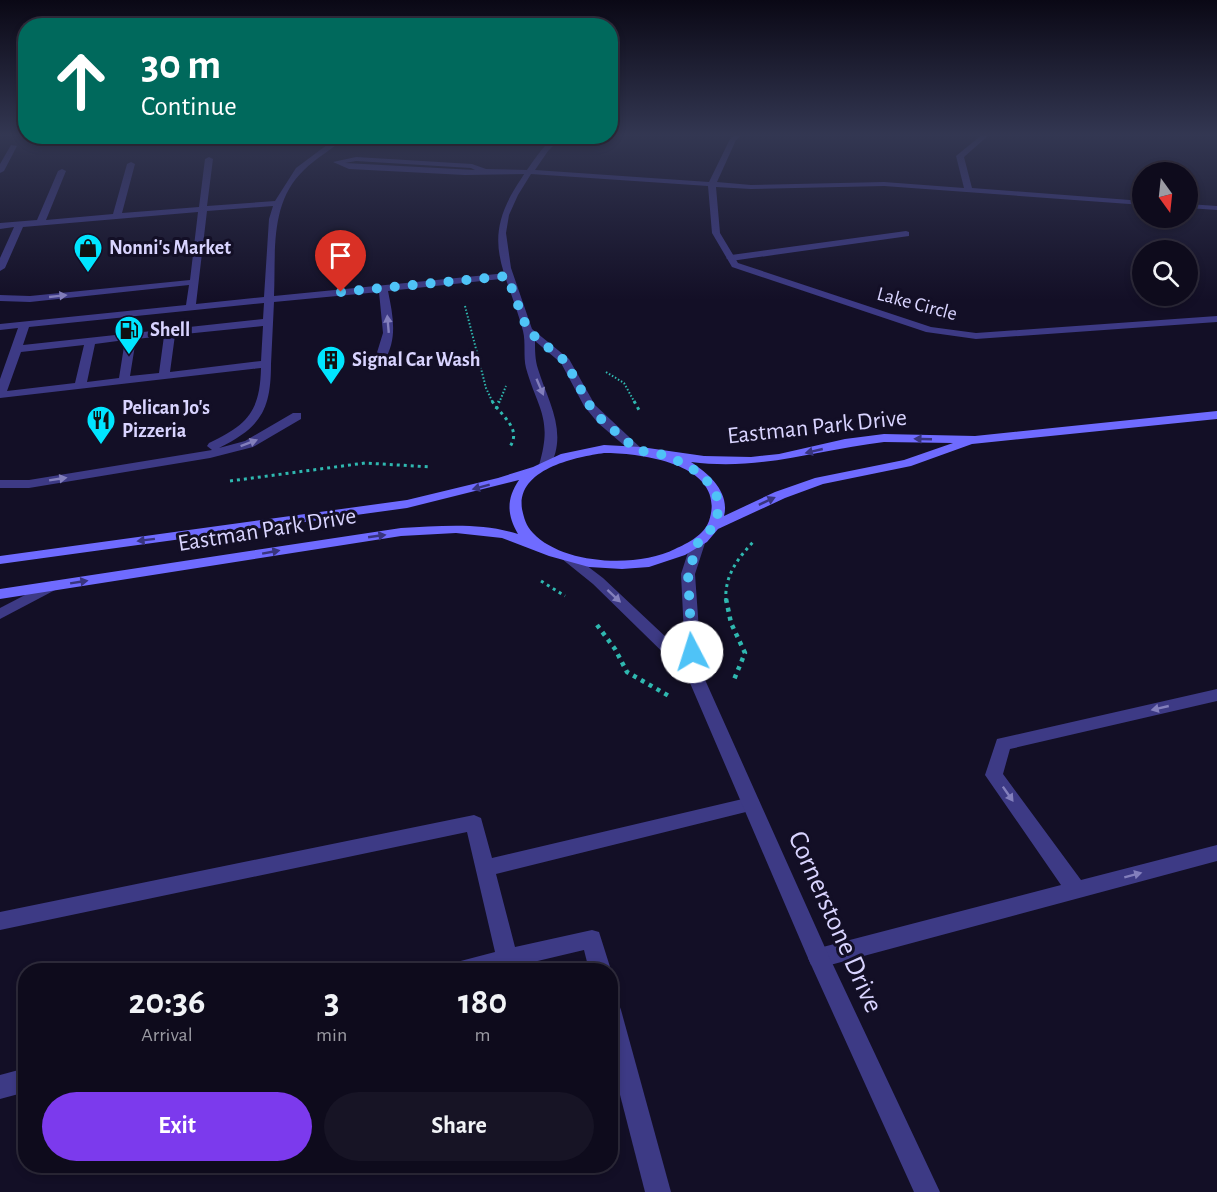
<!DOCTYPE html>
<style>
:root{--surface:#0e0b1c;--page:#171425;--text:#f1f3f6;--muted:#9b9ba3;--line:#2e2b3b;--accent:#7c3aed}
body{margin:0;font-family:"Alegreya Sans",sans-serif;background:var(--page);color:var(--text);height:100vh;display:flex;flex-direction:column;font-size:22px;white-space:nowrap}
*{box-sizing:border-box;margin:0}
p{font-size:20px;color:var(--muted)}
.icon{flex:none;width:33px;height:33px;fill:none;stroke:currentColor;stroke-width:2;stroke-linecap:round;stroke-linejoin:round}
.map{position:relative;flex:1;overflow:hidden}
.drawer{position:absolute;left:18px;top:963px;width:600px;height:210px;display:flex;flex-direction:column;background:var(--surface);border-radius:24px;box-shadow:0 3px 9px #0003,0 0 0 2px var(--line)}
.drawer>*{flex:none}
.hud{position:absolute;left:18px;top:18px;width:600px;height:126px;border-radius:24px;box-shadow:0 3px 9px #0003,0 0 0 2px var(--line);background:#00695c;color:#fff;overflow:hidden}
.needle{width:39px;rotate:165deg}
.buttons{position:absolute;left:1132px;top:162px;display:grid;gap:12px}
.buttons a{display:grid;place-items:center;width:66px;height:66px;border-radius:50%;background:var(--surface);box-shadow:0 3px 9px #0003,0 0 0 2px var(--line);font-size:30px}
.pin{position:absolute;display:grid;place-items:center;width:51px;height:51px;color:#fff;margin:-62px -26px;border-radius:50% 50% 50% 0;rotate:-45deg;box-shadow:0 0 6px #0007}
.pin .icon{rotate:45deg}
.me{position:absolute;width:66px;margin:-33px;rotate:355deg;stroke-linejoin:round;filter:drop-shadow(0 0 4px #0008)}
.turn{display:flex;align-items:center;gap:21px;height:126px;padding:0 24px;font-size:27px}
.turn .icon{width:78px;height:78px;stroke-width:2.5}
.turn b{display:block;font-size:42px;line-height:51px}
.eta{display:flex;justify-content:space-evenly;align-items:center;height:102px;text-align:center}
.eta b{font-size:36px;font-weight:700;line-height:42px}
.button{display:flex;gap:12px;margin-top:auto;padding:12px 24px}
.button a{flex:1;height:69px;border-radius:36px;background:var(--accent);color:#fff;font-size:24px;font-weight:700;line-height:69px;text-align:center}
.button a+a{background:var(--page);color:var(--text)}
.map>svg:first-child{display:block}
.lines{fill:none;stroke-linecap:round;stroke-linejoin:round}
.path-far2{stroke:#2fb8b0;stroke-width:2;stroke-dasharray:1.5 2;stroke-linecap:butt}
.path-far1{stroke:#2fb8b0;stroke-width:3;stroke-dasharray:3 4;stroke-linecap:butt}
.path{stroke:#2fb8b0;stroke-width:4.5;stroke-dasharray:4 5;stroke-linecap:butt}
.lane{fill:#3d3a85;fill-rule:evenodd}
.street{fill:#3d3a85;fill-rule:evenodd}
.secondary{fill:#6f6bff;fill-rule:evenodd}
.oneway{fill:#837fbc}
.oneway2{fill:#38347d}
.route{stroke:#4fc3f7;stroke-width:10;stroke-dasharray:0 18}
.labels{text-anchor:middle;dominant-baseline:central;stroke-width:6;stroke-linejoin:round;paint-order:stroke}
.far-poi-label{font-size:20px;font-weight:bold;fill:#d9d4ff;stroke:#130f26;text-anchor:start}
.far-street-label{font-size:20px;fill:#d9d4ff;stroke:#130f26}
.street-label{font-size:24px;fill:#d9d4ff;stroke:#130f26}
.near-street-label{font-size:28px;fill:#d9d4ff;stroke:#130f26}
</style>
<div class="map">
<svg width="1217" height="1192" viewBox="0 0 1217 1192">
<rect width="100%" height="100%" fill="#130f26"/>
<g class="lines">
<g class="path-far2">
<polyline points="465,306 486,388 493,403"/>
<polyline points="606,372 624,383 635,403"/>
<polyline points="499,403 506,386"/>
</g>
<g class="path-far1">
<path d="M492 401C502 417 523 429 509 448"/>
<polyline points="634,401 639,410"/>
<polyline points="496,409 499,401"/>
<polyline points="230,481 365,463 431,467"/>
<polyline points="541,581 565,596"/>
<path d="M726 601C724 576 738 558 754 541"/>
</g>
<g class="path">
<polyline points="726,599 731,623 745,653 733,682"/>
<polyline points="597,625 615,649 627,672 669,696"/>
</g>
<g class="lane">
<path d="M339 136H348C334 148 317 157 304 170 269 203 276 253 274 296L507 273 510 274V278L388 291C393 316 398 339 384 361L380 362 375 359 383 333 379 292 274 302C273 323 272 343 271 364 271 410 261 427 219 448L245 441 293 413H301V419L253 447 210 458 29 488H0V480H29L212 450 207 446 209 443C247 425 260 412 261 368L0 398V379L18 328 0 330V324L186 305 189 285 30 302 0 301V295L30 296 190 280 198 212 23 227 5 268 0 271V258L14 227 0 229V223L37 220 58 171 62 169 66 171 46 220 113 214 127 164 131 162 135 164 122 213 199 207 205 159 209 157 213 159 207 206 275 201 296 168ZM273 206 269 219 264 297 196 304 207 211ZM264 303 263 319 23 345 29 327ZM263 326 261 361 170 372 175 335ZM164 336 159 373 130 376 136 339ZM125 340 119 378 87 382 95 344ZM84 345 75 383 7 391 21 352Z"/>
<polygon points="11,145 17,146 4,171 0,173 0,164"/>
<path d="M356 157 472 164 486 169 529 170 533 172 529 174 465 175 349 169 333 162ZM356 161 471 168 475 170 345 163Z"/>
<polygon points="906,231 909,232 909,236 731,261 726,258 731,255"/>
<polygon points="52,581 57,583 59,586 57,589 0,619 0,608"/>
<polygon points="1217,689 1217,701 1010,749 1003,774 1081,880 1217,845 1217,861 819,968 811,965 808,958 811,951 819,948 1061,885 985,775 997,739"/>
<polygon points="751,797 758,799 760,804 758,809 496,874 515,947 592,930 599,932 611,970 610,971 589,970 584,950 500,970 450,970 453,963 495,952 467,832 0,930 0,912 474,815 481,818 492,858"/>
<polygon points="610,1000 618,1002 621,1010 671,1192 645,1192 610,1056"/>
<polygon points="26,1068 26,1092 0,1099 0,1075"/>
</g>
<g class="street">
<path d="M736 134H743L736 140 717 182 751 185 884 182 964 188 956 156 983 134H990L964 157 972 188 1143 201V205L884 186 751 189 716 187 720 233 738 263 931 327 976 333 1217 316V322L976 339 926 332 732 267 712 233 708 186 531 174 518 195 509 215 506 233 511 268 532 329 569 359 595 405 643 450 637 454 633 453 598 423 584 406 561 363 535 341C535 350 535 360 538 369 548 402 569 433 549 468H541L539 465C553 418 538 410 526 368 523 356 526 343 523 331 506 268 478 242 521 179 531 164 541 148 555 136H563L548 151 535 170 709 182 730 139Z"/>
<polygon points="1188,204 1217,206 1217,210 1188,208"/>
<polygon points="698,539 705,543 695,574 702,673 827,952 940,1192 914,1192 808,958 687,676 593,584 562,559 569,555 574,556 603,578 685,655 681,574 691,543"/>
</g>
<path class="secondary" d="M1217 411V419L972 444 911 466 823 484 785 498 718 529 707 542 685 555 649 567 622 569 589 567 549 556 502 538 456 533 401 536 0 599V589L401 528C440 526 481 522 518 534 507 515 506 499 519 480L407 508 0 564V556L407 500 498 478 533 467 561 454 604 445 641 447 704 456 751 457 779 454 845 439 884 434 975 436ZM884 442 953 443 904 460 815 478 775 492 724 516C730 492 709 474 691 462 761 471 816 450 884 442ZM604 453C641 453 728 464 709 521 704 535 688 543 675 549 638 568 563 565 533 533 526 526 524 518 522 509 516 469 576 457 604 453Z"/>
</g>
<defs><path id="oneway-solid" d="M-6-.8H1V-3.2L6.5 0L1 3.2V.8H-6Z" transform="scale(1.5)"/></defs>
<g class="oneway">
<use href="#oneway-solid" transform="translate(58 296) rotate(-6)"/>
<use href="#oneway-solid" transform="translate(388 324) rotate(-95)"/>
<use href="#oneway-solid" transform="translate(540 387) rotate(67)"/>
<use href="#oneway-solid" transform="translate(249 443) rotate(-21)"/>
<use href="#oneway-solid" transform="translate(58 479) rotate(-9)"/>
<use href="#oneway-solid" transform="translate(614 596) rotate(43)"/>
<use href="#oneway-solid" transform="translate(1160 708) rotate(167)"/>
<use href="#oneway-solid" transform="translate(1008 794) rotate(55)"/>
<use href="#oneway-solid" transform="translate(1133 875) rotate(-15)"/>
</g>
<g class="oneway2">
<use href="#oneway-solid" transform="translate(923 439) rotate(-178)"/>
<use href="#oneway-solid" transform="translate(814 451) rotate(167)"/>
<use href="#oneway-solid" transform="translate(481 487) rotate(165)"/>
<use href="#oneway-solid" transform="translate(767 501) rotate(-25)"/>
<use href="#oneway-solid" transform="translate(377 536) rotate(-8)"/>
<use href="#oneway-solid" transform="translate(146 540) rotate(173)"/>
<use href="#oneway-solid" transform="translate(271 552) rotate(-10)"/>
<use href="#oneway-solid" transform="translate(79 582) rotate(-9)"/>
</g>
<linearGradient id="sky" x2="0" y2="1"><stop stop-color="#0a0815"/><stop offset="0.45" stop-color="#333752"/><stop offset="1" stop-color="#333752" stop-opacity="0"/></linearGradient>
<rect width="1217" height="300" fill="url(#sky)"/>
<g class="lines">
<polyline class="route" points="341,292 507,276 528,331 565,361 590,406 602,420 637,450 664,455 687,465 704,477 716,493 719,509 714,526 698,543 688,574 692,652"/>
</g>
<defs>
<g id="shop-pin" transform="scale(1.5)"><path d="M0 17L-7.5 6A9.5 9.5 0 1 1 7.5 6Z" fill="#00e5ff" stroke="#130f26"/><path d="M-5-2.5h2.3a2.7 3.5 0 0 1 5.4 0H5L5.5 6h-11ZM-1.5-2.5h3a1.5 2.3 0 0 0-3 0Z" fill="#111"/></g>
<g id="fuel-pin" transform="scale(1.5)"><path d="M0 17L-7.5 6A9.5 9.5 0 1 1 7.5 6Z" fill="#00e5ff" stroke="#130f26"/><path d="M-5.5-6h7V0h2V4h1.3V-2.5L3-4.5l.8-.8L6-3V5H2.5V1h-1V6h-7ZM-4.2-4.7v3.2H.2V-4.7Z" fill="#111"/></g>
<g id="building-pin" transform="scale(1.5)"><path d="M0 17L-7.5 6A9.5 9.5 0 1 1 7.5 6Z" fill="#00e5ff" stroke="#130f26"/><path d="M-4-6H4V6H1V3H-1V6H-4ZM-2.5-4.3h1.7v1.8h-1.7ZM.8-4.3h1.7v1.8H.8ZM-2.5-1h1.7V.8h-1.7ZM.8-1h1.7V.8H.8Z" fill="#111"/></g>
<g id="restaurant-pin" transform="scale(1.5)"><path d="M0 17L-7.5 6A9.5 9.5 0 1 1 7.5 6Z" fill="#00e5ff" stroke="#130f26"/><path d="M-5-6h1v4h1v-4h1v4h1v-4h1v5L-1.5 .5V6h-2V.5L-5-1ZM5-6V6H3V1.5H1.5Q1.5-4 5-6Z" fill="#111"/></g>
</defs>
<g fill-rule="evenodd">
<use href="#shop-pin" x="88" y="248"/>
<use href="#fuel-pin" x="129" y="330"/>
<use href="#building-pin" x="331" y="360"/>
<use href="#restaurant-pin" x="101" y="420"/>
</g>
<g class="labels">
<g class="far-poi-label">
<text x="109" y="248">Nonni's Market</text>
<text x="150" y="330">Shell</text>
<text x="352" y="360">Signal Car Wash</text>
<text x="122" y="408">Pelican Jo's<tspan x="122" dy="23">Pizzeria</tspan></text>
</g>
<g class="far-street-label">
<text transform="translate(917 304) rotate(15)">Lake Circle</text>
</g>
<g class="street-label">
<text transform="translate(817 427) rotate(-6)">Eastman Park Drive</text>
<text transform="translate(267 530) rotate(-9)">Eastman Park Drive</text>
</g>
<g class="near-street-label">
<text transform="translate(835 922) rotate(66)">Cornerstone Drive</text>
</g>
</g>
</svg>
<div class="buttons">
<a><svg class="needle" viewBox="-14 -14 28 28"><path d="M0-13l5 13h-10z" fill="#e53935"/><path d="M0 13l5-13h-10z" fill="#9b9ba3"/></svg></a>
<a><svg class="icon" aria-label="search" viewBox="0 0 24 24"><circle cx="10" cy="10" r="6"/><path d="M15 15l6 6"/></svg></a>
</div>
<div class="pin" style="left:341px;top:292px;background:#d93025"><svg class="icon" aria-label="arrive" viewBox="0 0 24 24"><path d="M6 21V4h12l-3 4 3 4H6"/></svg></div>
<svg class="me" style="left:692px;top:652px" viewBox="-20 -20 40 40"><circle r="19" fill="#fff"/><path d="M0-13L10 11 0 6-10 11z" fill="#4fc3f7"/></svg>
<div class="hud">
<div class="turn"><svg class="icon" aria-label="ahead" viewBox="0 0 24 24"><path d="M12 20V5M6 11l6-6 6 6"/></svg><div><b>30 m</b>Continue</div></div>
</div>
<section class="drawer">
<div class="eta">
<div><b>20:36</b><p>Arrival</p></div>
<div><b>3</b><p>min</p></div>
<div><b>180</b><p>m</p></div>
</div>
<div class="button"><a>Exit</a><a>Share</a></div>
</section>
</div>
